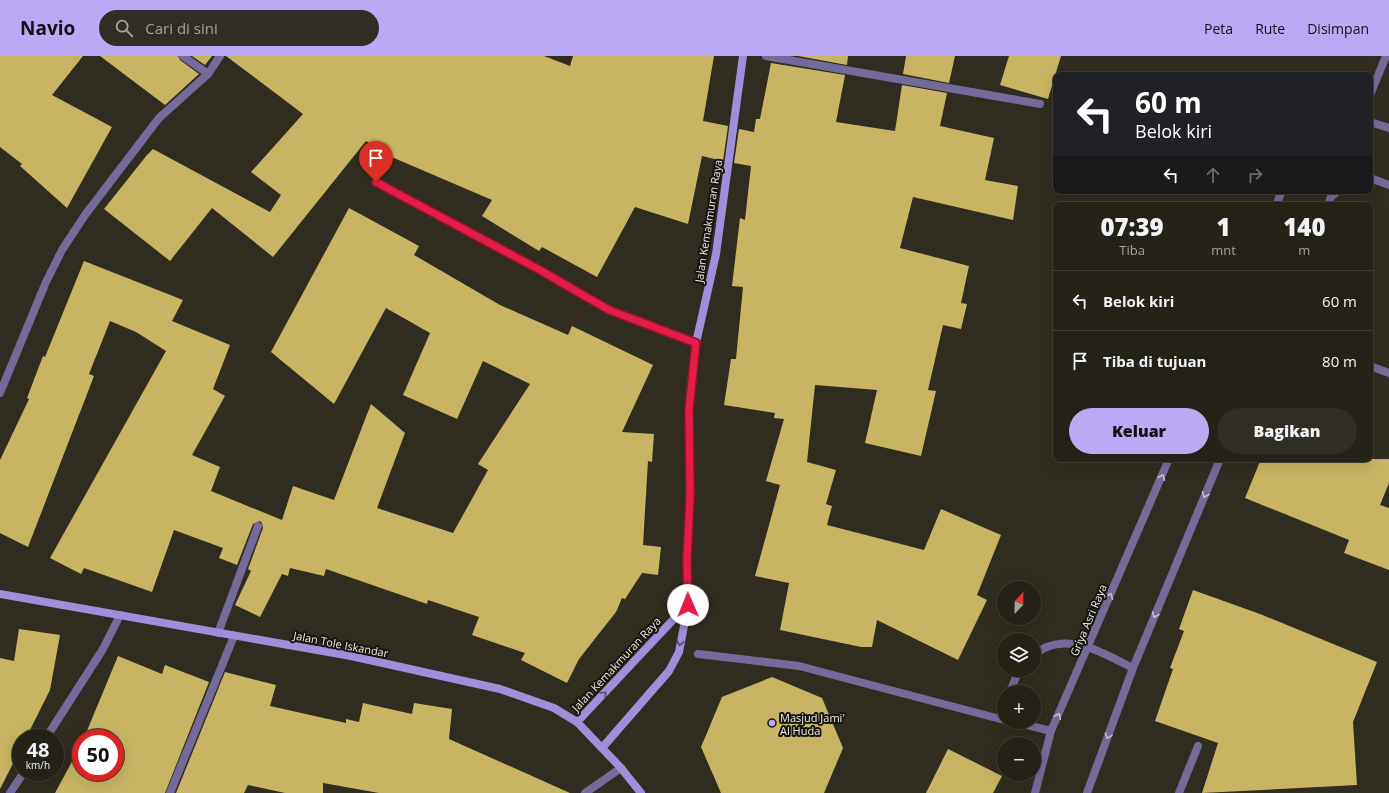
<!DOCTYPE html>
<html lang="id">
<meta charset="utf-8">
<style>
:root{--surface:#242117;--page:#302e24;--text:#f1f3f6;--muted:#a3a3a1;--line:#413e36;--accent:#baaaf6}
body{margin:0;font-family:"Open Sans",sans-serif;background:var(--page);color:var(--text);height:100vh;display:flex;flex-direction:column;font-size:15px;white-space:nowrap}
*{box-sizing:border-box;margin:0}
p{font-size:13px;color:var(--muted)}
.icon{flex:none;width:22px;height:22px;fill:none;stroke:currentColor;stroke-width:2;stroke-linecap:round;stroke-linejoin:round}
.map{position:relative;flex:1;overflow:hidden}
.sheet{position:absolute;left:1053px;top:146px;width:320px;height:260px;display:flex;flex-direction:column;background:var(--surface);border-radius:8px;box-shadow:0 4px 16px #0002,0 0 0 1px var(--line)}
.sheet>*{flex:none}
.top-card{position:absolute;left:1053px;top:16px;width:320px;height:122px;border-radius:8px;box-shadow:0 4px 16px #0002,0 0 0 1px var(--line);background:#202124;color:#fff;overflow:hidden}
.needle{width:26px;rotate:22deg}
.buttons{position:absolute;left:997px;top:525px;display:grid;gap:8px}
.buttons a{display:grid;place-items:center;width:44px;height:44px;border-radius:50%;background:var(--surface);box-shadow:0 4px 16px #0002,0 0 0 1px var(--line);font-size:20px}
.speed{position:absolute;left:12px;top:673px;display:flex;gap:8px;font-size:20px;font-weight:700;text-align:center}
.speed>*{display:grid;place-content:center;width:52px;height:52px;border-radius:50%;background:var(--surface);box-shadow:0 4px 16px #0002,0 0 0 1px var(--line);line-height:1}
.speed small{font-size:10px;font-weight:400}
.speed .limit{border:6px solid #d22;background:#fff;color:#111}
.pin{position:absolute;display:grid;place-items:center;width:34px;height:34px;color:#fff;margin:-41px -17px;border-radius:50% 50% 50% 0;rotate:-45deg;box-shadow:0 0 4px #0007}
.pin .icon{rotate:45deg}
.me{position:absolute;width:44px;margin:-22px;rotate:359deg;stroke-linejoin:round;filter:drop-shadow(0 0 3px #0008)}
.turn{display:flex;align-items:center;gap:14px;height:84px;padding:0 16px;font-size:18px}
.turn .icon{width:52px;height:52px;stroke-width:2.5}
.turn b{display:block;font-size:28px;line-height:34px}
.lanes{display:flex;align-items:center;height:38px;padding:0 16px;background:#0003;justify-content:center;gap:20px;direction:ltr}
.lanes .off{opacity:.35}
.eta{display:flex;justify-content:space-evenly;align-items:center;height:68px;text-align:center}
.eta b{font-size:24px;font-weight:800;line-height:28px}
.primary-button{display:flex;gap:8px;margin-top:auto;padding:8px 16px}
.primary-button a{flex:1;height:46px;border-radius:24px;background:var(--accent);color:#111;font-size:16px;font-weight:800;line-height:46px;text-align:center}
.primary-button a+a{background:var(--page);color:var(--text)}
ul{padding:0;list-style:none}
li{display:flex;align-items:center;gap:12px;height:60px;padding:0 16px;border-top:1px solid var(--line)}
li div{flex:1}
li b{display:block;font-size:15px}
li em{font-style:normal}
header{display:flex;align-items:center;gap:24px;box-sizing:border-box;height:56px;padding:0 20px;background:var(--accent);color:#111}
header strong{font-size:19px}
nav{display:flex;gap:22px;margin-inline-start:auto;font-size:14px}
.search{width:280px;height:36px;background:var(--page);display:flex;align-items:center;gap:10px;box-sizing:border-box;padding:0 14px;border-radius:22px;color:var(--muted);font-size:15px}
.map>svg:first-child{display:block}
.building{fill:#c8b564}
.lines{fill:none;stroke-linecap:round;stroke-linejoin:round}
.lane{stroke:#756b9b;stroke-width:8}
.street{stroke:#756b9b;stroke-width:8}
.secondary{stroke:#9f8eda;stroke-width:8}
.oneway{stroke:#c6c1cc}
.oneway2{stroke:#544b6a}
.route-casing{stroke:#92132f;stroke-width:10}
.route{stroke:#e11d48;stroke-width:7}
.poi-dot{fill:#baaaf6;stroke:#16150f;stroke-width:1.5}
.labels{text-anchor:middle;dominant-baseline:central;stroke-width:4;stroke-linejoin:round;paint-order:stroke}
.street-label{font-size:11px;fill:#f1efe6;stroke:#16150f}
.poi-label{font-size:11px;fill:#f1efe6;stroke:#16150f;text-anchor:start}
</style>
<header>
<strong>Navio</strong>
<div class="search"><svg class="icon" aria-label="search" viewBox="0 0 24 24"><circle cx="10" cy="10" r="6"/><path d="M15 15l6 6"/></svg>Cari di sini</div>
<nav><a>Peta</a><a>Rute</a><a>Disimpan</a></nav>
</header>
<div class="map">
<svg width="1389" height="737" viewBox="0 0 1389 737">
<rect width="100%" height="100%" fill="#302c1f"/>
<g class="building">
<polygon points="0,0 83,0 52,39 112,71 67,152 20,110 22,108 0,91"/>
<polygon points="100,0 178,0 180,4 199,18 165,49"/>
<polygon points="192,0 212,0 205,9"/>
<polygon points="226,0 544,0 570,10 573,0 714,0 703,65 728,70 723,105 702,100 688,168 635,151 597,221 542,191 539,195 482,160 492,144 387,99 366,85 273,201 212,152 170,205 104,153 147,99 153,93 270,156 281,139 251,116 303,58"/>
<polygon points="798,0 848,0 847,9"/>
<polygon points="906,0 955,0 949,27 903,18"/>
<polygon points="1009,0 1061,0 1048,43 1000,29"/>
<polygon points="771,7 845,19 836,66 895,75 902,29 947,37 940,70 994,82 985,124 1018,130 1013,164 913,141 900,192 969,210 961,247 967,248 961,273 943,269 928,334 936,335 921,400 865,387 877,334 815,329 807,406 836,414 826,448 832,450 827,469 924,494 941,453 1001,479 977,539 987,544 958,604 877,564 872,591 861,591 780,574 789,527 755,520 780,429 766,425 784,363 774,362 775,357 724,349 731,303 736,303 743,231 732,230 740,162 745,164 751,110 734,107 739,73 754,76 756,63 760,63"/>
<polygon points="349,152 419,190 414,199 500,249 568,279 572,270 653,309 622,376 654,378 652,406 648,405 643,489 661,491 658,519 642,517 625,543 622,542 616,556 579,603 567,627 521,604 525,597 472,579 479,561 428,544 427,548 326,513 324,520 290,512 288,520 282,518 260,561 235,549 251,515 248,513 263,472 262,467 260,465 253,468 237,509 219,502 223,492 174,474 152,536 84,512 81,518 50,502 166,295 136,276 110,265 89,318 94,320 28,491 0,477 0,404 29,343 27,342 43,300 45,301 84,205 183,244 172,265 230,289 213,333 225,340 192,399 220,411 211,435 282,464 293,430 334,444 371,348 405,377 377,452 453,477 488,414 478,408 530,328 483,305 457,363 403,339 430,277 386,252 334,348 271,296"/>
<polygon points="1261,403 1389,403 1389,427 1380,449 1389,452 1389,514 1344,497 1349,484 1245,442"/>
<polygon points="1193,534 1260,558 1377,606 1353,666 1357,729 1202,737 1218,687 1155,665 1173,613 1170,612 1184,575 1179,573"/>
<polygon points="19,573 60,579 50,634 26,682 21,682 21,692 0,733 0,602 14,605"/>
<polygon points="118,600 162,618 165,609 209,626 165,737 55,737 81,689 81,716 115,716 115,682 84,682"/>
<polygon points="225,616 276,629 270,650 346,667 346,663 359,666 363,647 412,658 414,647 452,653 449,683 570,737 379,737 323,727 323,737 285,737 248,729 244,737 176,737"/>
<polygon points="772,621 822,642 843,692 824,737 721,737 701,691 722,641"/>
<polygon points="948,693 1002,720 993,737 926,737"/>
</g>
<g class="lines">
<g class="lane">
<polyline points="376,126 538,213 609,254 696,287"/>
<path d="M1034 600C1038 597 1042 592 1047 591 1077 579 1108 600 1133 612"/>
<polyline points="1010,636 1016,621 1021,614"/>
<polyline points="1000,662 1004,652"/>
<polyline points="1179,737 1198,690"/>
</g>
<g class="street">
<polyline points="183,0 208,18"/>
<polyline points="766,0 1040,48"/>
<polyline points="1370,39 1386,0"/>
<polyline points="1370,66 1389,72"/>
<polyline points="1370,122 1389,129"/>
<polyline points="1276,149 1282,135"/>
<polyline points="1328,149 1331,141 1338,135"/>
<polyline points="1370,310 1389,317"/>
<polyline points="0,337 46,226 62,194 85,159 159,62 208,18 220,0"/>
<polyline points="218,577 258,470"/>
<polyline points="698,598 799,610 1004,664"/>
<polyline points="1014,666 1051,675"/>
<polyline points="46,682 103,593 120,559"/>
<polyline points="10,737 24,716"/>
<polyline points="170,737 234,580"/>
<polyline points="585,737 621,712"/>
<polyline points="1035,737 1051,675 1169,403"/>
<polyline points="1087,737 1133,612 1220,403"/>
</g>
<g class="secondary">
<polyline points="0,538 351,600 500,633 554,652 577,666 621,712 641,737"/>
<polyline points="577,666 687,549"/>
<polyline points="602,692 669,615 679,596 688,549 687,503 690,440 689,353 696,287 716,198 743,0"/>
</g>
</g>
<defs><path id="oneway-chevron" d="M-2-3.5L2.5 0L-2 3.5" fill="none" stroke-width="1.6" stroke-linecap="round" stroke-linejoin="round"/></defs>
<g class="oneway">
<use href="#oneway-chevron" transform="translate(1162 421) rotate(-67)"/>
<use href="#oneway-chevron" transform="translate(1205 439) rotate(113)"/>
<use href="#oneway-chevron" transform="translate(1110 540) rotate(-67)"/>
<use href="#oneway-chevron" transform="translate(1155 559) rotate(113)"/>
<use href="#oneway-chevron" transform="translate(1058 660) rotate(-66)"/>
<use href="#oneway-chevron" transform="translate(1108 680) rotate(110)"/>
</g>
<g class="oneway2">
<use href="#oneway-chevron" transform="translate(680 587) rotate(101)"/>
<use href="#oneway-chevron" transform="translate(604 638) rotate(-46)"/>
</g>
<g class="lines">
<g class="route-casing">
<polyline id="route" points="376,126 538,213 609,254 696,287 689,353 690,440 687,503 688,549"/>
</g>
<use href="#route" class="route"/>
</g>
<circle class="poi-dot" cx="772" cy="667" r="4"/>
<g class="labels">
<g class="street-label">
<text transform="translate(708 165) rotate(-81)">Jalan Kemakmuran Raya</text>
<text transform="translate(1088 564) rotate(-67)">Griya Asri Raya</text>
<text transform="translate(341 588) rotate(11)">Jalan Tole Iskandar</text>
<text transform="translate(616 608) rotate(-47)">Jalan Kemakmuran Raya</text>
</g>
<g class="poi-label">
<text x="780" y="661">Masjud Jami'<tspan x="780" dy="13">Al Huda</tspan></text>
</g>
</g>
</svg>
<div class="buttons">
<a><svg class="needle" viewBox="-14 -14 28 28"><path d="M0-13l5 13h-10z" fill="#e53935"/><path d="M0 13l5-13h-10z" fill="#a3a3a1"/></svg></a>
<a><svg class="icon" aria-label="layers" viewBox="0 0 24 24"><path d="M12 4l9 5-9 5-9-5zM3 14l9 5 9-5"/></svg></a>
<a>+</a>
<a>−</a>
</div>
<div class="speed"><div>48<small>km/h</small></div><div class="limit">50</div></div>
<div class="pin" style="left:376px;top:126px;background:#d93025"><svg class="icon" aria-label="arrive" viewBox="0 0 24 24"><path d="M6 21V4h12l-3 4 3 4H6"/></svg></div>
<svg class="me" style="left:688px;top:549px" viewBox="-20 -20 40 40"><circle r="19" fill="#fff"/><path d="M0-13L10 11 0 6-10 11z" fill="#e11d48"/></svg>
<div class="top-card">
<div class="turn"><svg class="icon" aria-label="left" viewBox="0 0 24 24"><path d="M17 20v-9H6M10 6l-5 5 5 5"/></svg><div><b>60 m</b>Belok kiri</div></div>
<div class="lanes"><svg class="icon" aria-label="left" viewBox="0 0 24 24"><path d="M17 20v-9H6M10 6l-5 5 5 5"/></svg><svg class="icon off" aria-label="ahead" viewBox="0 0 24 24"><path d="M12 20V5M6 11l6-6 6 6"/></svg><svg class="icon off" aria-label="right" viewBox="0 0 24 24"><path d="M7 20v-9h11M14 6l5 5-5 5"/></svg></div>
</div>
<section class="sheet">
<div class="eta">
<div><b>07:39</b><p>Tiba</p></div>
<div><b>1</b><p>mnt</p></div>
<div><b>140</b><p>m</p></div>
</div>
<ul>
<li><svg class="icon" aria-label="left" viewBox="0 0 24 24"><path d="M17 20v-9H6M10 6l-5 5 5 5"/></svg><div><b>Belok kiri</b></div><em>60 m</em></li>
<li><svg class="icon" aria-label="arrive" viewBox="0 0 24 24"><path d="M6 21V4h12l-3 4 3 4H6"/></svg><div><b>Tiba di tujuan</b></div><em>80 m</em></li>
</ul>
<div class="primary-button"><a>Keluar</a><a>Bagikan</a></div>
</section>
</div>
